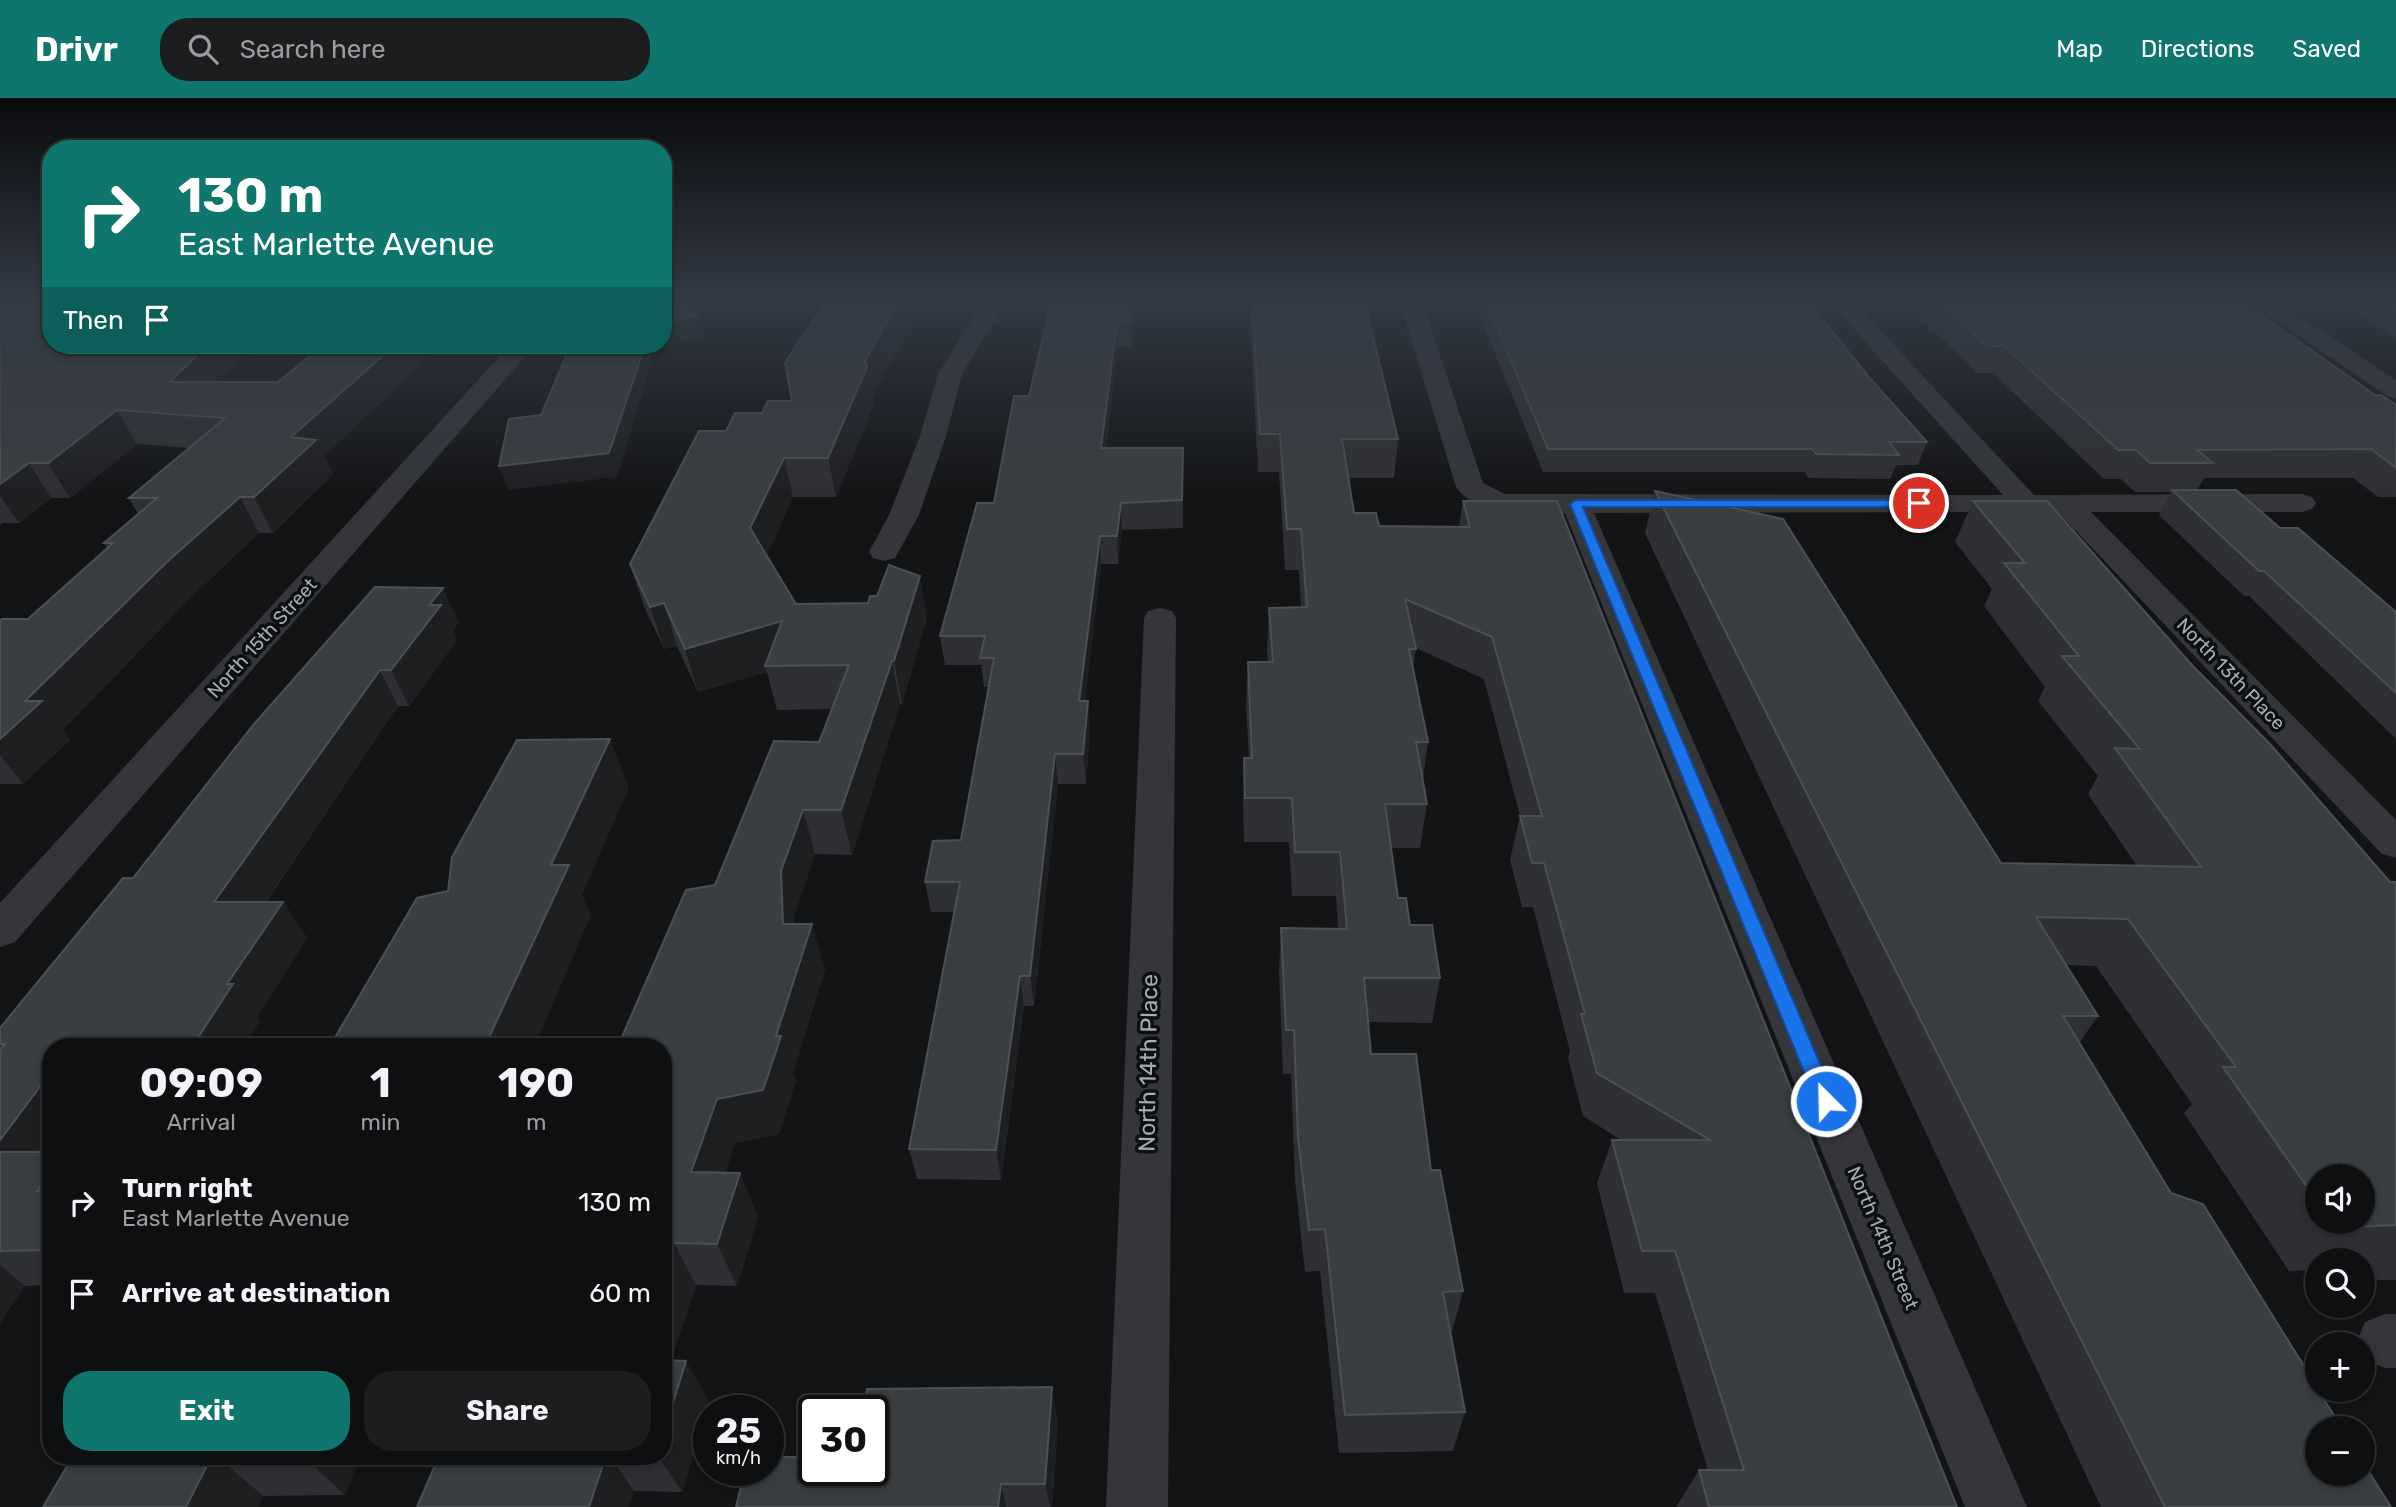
<!DOCTYPE html>
<meta charset="utf-8">
<style>
:root{--surface:#0e0f10;--page:#1c1d1e;--text:#f1f3f6;--muted:#9b9c9f;--line:#2e2f30;--accent:#0f766e}
body{margin:0;font-family:Rubik,sans-serif;background:var(--page);color:var(--text);height:100vh;display:flex;flex-direction:column;font-size:26px;white-space:nowrap}
*{box-sizing:border-box;margin:0}
p{font-size:23px;color:var(--muted)}
.icon{flex:none;width:38px;height:38px;fill:none;stroke:currentColor;stroke-width:2;stroke-linecap:round;stroke-linejoin:round}
.map{position:relative;flex:1;overflow:hidden}
.sheet{position:absolute;left:42px;top:940px;width:630px;height:427px;display:flex;flex-direction:column;background:var(--surface);border-radius:28px;box-shadow:0 4px 10px #0003,0 0 0 2px var(--line)}
.sheet>*{flex:none}
.hud{position:absolute;left:42px;top:42px;width:630px;height:214px;border-radius:28px;box-shadow:0 4px 10px #0003,0 0 0 2px var(--line);background:#0f766e;color:#fff;overflow:hidden}
.buttons{position:absolute;left:2305px;top:1066px;display:grid;gap:14px}
.buttons a{display:grid;place-items:center;width:70px;height:70px;border-radius:50%;background:var(--surface);box-shadow:0 4px 10px #0003,0 0 0 2px var(--line);font-size:35px}
.speed{position:absolute;left:693px;top:1297px;display:flex;gap:14px;font-size:35px;font-weight:700;text-align:center}
.speed>*{display:grid;place-content:center;width:91px;height:91px;border-radius:50%;background:var(--surface);box-shadow:0 4px 10px #0003,0 0 0 2px var(--line);line-height:1}
.speed small{font-size:18px;font-weight:400}
.speed .limit{border:4px solid #111;border-radius:10px;background:#fff;color:#111}
.pin{position:absolute;display:grid;place-items:center;width:60px;height:60px;color:#fff;margin:-30px;border:4px solid #fff;border-radius:50%;box-shadow:0 2px 7px #0007}
.me{position:absolute;width:77px;margin:-38px;rotate:337deg;stroke-linejoin:round;filter:drop-shadow(0 0 5px #0008)}
.turn{display:flex;align-items:center;gap:24px;height:147px;padding:0 21px;font-size:32px}
.turn .icon{width:91px;height:91px;stroke-width:2.5}
.turn b{display:block;font-size:49px;line-height:60px}
.then{display:flex;align-items:center;height:66px;padding:0 21px;background:#0003;gap:14px;font-size:26px}
.eta{display:flex;justify-content:space-evenly;align-items:center;height:119px;text-align:center}
.eta b{font-size:42px;font-weight:700;line-height:49px}
.cta{display:flex;gap:14px;margin-top:auto;padding:14px 21px}
.cta a{flex:1;height:80px;border-radius:28px;background:var(--accent);color:#fff;font-size:28px;font-weight:700;line-height:80px;text-align:center}
.cta a+a{background:var(--page);color:var(--text)}
ul{padding:0;list-style:none}
li{display:flex;align-items:center;gap:21px;height:91px;padding:0 21px}
li div{flex:1}
li b{display:block;font-size:26px}
li em{font-style:normal}
header{display:flex;align-items:center;gap:42px;box-sizing:border-box;height:98px;padding:0 35px;background:var(--accent);color:#fff}
header strong{font-size:33px}
nav{display:flex;gap:38px;margin-inline-start:auto;font-size:24px}
.search{width:490px;height:63px;background:var(--page);display:flex;align-items:center;gap:18px;box-sizing:border-box;padding:0 24px;border-radius:28px;color:var(--muted);font-size:26px}
.map>svg:first-child{display:block}
.lines{fill:none;stroke-linecap:round;stroke-linejoin:round}
.street{fill:#34363a;fill-rule:evenodd}
.wall{fill:#2f3033;fill-rule:evenodd}
.shaded-wall{fill:#1e1f21}
.building{fill:#3b3e41;stroke:#4c4f54;stroke-width:2}
.route{fill:#1a73e8;stroke:#114b97;stroke-width:2}
.labels{text-anchor:middle;dominant-baseline:central;stroke-width:7;stroke-linejoin:round;paint-order:stroke}
.street-label{font-size:19px;fill:#a4acb7;stroke:#0e0f10}
.near-street-label{font-size:23px;fill:#a4acb7;stroke:#0e0f10}
</style>
<header>
<strong>Drivr</strong>
<div class="search"><svg class="icon" aria-label="search" viewBox="0 0 24 24"><circle cx="10" cy="10" r="6"/><path d="M15 15l6 6"/></svg>Search here</div>
<nav><a>Map</a><a>Directions</a><a>Saved</a></nav>
</header>
<div class="map">
<svg width="2396" height="1409" viewBox="0 0 2396 1409">
<rect width="100%" height="100%" fill="#131415"/>
<g class="lines">
<g class="street">
<polygon points="985,201 1008,201 962,276 946,338 919,417 895,460 884,463 873,460 869,454 889,417 920,338 938,276"/>
<path d="M1399 201H1421L1483 385 1505 396 2003 397 1827 201H1851L2034 397 2302 396 2312 399 2316 405 2312 411 2302 414H2091L2396 722V760L2382 756 2058 414 1594 415 2027 1409H1965L1565 415C1532 415 1478 421 1456 389Z"/>
<polygon points="2246,201 2273,201 2396,282 2396,301 2387,298"/>
<polygon points="510,247 535,247 15,844 0,849 0,805"/>
<polygon points="1160,510 1172,513 1176,520 1168,1409 1106,1409 1144,520 1148,513"/>
<polygon points="2385,1216 2396,1216 2396,1270 2385,1270 2365,1262 2362,1246 2357,1243 2365,1224"/>
</g>
</g>
<g class="wall">
<polygon points="0,201 51,247 254,247 219,284 278,284 323,247 442,247 324,358 333,376 273,435 259,435 190,500 63,632 70,642 23,686 0,686 0,523 28,521 107,450 104,445 138,416 129,400 189,350 137,346 70,400 51,400 19,425 2,425 0,427"/>
<polygon points="1137,201 1131,249 1118,249 1106,350 1183,350 1183,430 1122,432 1118,466 1101,466 1085,603 1088,603 1090,633 1086,686 1058,686 1034,908 1024,908 1001,1082 917,1081 909,1051 954,814 931,814 925,784 961,742 989,589 984,589 981,567 945,567 940,538 994,405 1029,298"/>
<polygon points="1249,201 1364,201 1398,341 1394,380 1348,380 1354,415 1379,428 1459,429 1463,403 1957,1409 1676,1409 1699,1372 1708,1372 1655,1195 1624,1195 1597,1085 1612,1042 1621,1042 1583,1018 1568,960 1570,953 1533,809 1522,809 1510,762 1520,718 1484,581 1416,550 1413,570 1428,644 1423,682 1427,706 1420,750 1391,750 1398,800 1410,827 1440,880 1432,925 1368,924 1371,956 1431,1072 1463,1193 1452,1234 1451,1234 1465,1314 1453,1353 1339,1355 1320,1173 1305,1174 1295,1083 1291,976 1283,976 1279,875 1281,830 1338,831 1336,798 1292,798 1289,744 1244,744 1243,703 1244,660 1249,660 1246,607 1248,564 1268,564 1267,552 1269,510 1301,509 1299,472 1285,472 1279,374 1258,374"/>
<polygon points="1473,201 1806,201 1868,278 1927,344 1918,367 1896,367 1890,381 1808,380 1805,374 1543,374"/>
<polygon points="1903,201 2239,201 2375,297 2396,307 2396,399 2378,399 2353,380 2204,380 2197,392 2280,430 2396,514 2396,641 2249,498 2244,498 2159,417 2171,394 2135,394 2121,381 2104,381 1993,275 1977,275"/>
<polygon points="2334,201 2396,201 2396,239"/>
<polygon points="921,206 872,299 874,306 836,399 793,399 767,457 796,506 927,520 902,606 900,606 852,757 815,756 794,818 794,826 825,871 793,975 796,982 779,1036 735,1045 725,1075 740,1075 758,1119 737,1188 696,1187 671,1262 709,1303 682,1394 634,1393 439,1358 663,1358 663,948 715,787 819,644 832,611 777,612 767,574 698,594 677,548 664,551 644,508 630,466 726,333 762,315 792,303"/>
<path d="M1655 393 2001 765 2137 768 2088 696 2098 678 2038 603 2045 589 1984 508 1992 491 1955 444 1973 403 2191 566 2390 784H2396V1182H2362V1162H2317V1172L2289 1173 2184 1015 2192 1006 2096 868 2066 867 2098 918 2079 945 2171 1095 2391 1409H2101L1645 435ZM2317 1078 2362 1124H2317Z"/>
<polygon points="459,524 453,532 457,542 409,608 398,608 266,804 283,804 307,840 257,919 260,923 244,948 51,948 51,1187 25,1188 0,1225 0,930 133,780 254,626"/>
<polygon points="1058,1324 1052,1409 736,1409 814,1372"/>
<polygon points="73,1358 361,1358 345,1397 263,1398 258,1409 43,1409"/>
</g>
<g class="shaded-wall">
<polygon points="900,201 920,201 921,206 872,299 874,306 836,399 828,360 865,263"/>
<polygon points="1133,201 1137,201 1131,249 1130,225"/>
<polygon points="697,218 703,240 648,250 652,264 617,379 508,392 499,368 639,247 663,247 663,225"/>
<polygon points="1117,225 1118,249 1102,377 1101,350"/>
<polygon points="207,247 254,247 188,317 170,284"/>
<polygon points="395,247 442,247 324,358 333,376 273,435 254,399 291,339"/>
<polygon points="117,312 137,346 70,400 48,365"/>
<polygon points="784,360 793,399 761,471 750,430"/>
<polygon points="29,365 51,400 19,425 0,398 0,386"/>
<polygon points="240,399 259,435 190,500 63,632 70,642 23,686 0,657 0,641 25,603 168,463"/>
<polygon points="1121,405 1122,432 1118,466 1117,438"/>
<polygon points="1100,438 1101,466 1082,633 1079,603"/>
<polygon points="920,478 927,520 902,606 894,563"/>
<polygon points="443,490 459,524 453,532 457,542 409,608 391,572 429,507"/>
<polygon points="664,505 677,548 664,551 650,509"/>
<polygon points="782,523 765,568 767,574 698,594 685,551"/>
<polygon points="892,563 900,606 852,757 841,712"/>
<polygon points="380,572 398,608 240,841 214,804"/>
<polygon points="1088,603 1090,633 1086,686 1083,656"/>
<polygon points="610,641 629,690 582,797 591,817 535,948 485,948 551,767"/>
<polygon points="1055,656 1058,686 1034,908 1030,878"/>
<polygon points="803,712 815,756 794,818 796,870 783,826 781,773"/>
<polygon points="283,804 307,840 257,919 260,923 244,948 199,948 195,944 227,886"/>
<polygon points="812,826 825,871 793,975 796,982 779,1036 735,1045 711,1118 691,1074 717,1001 776,938"/>
<polygon points="1020,878 1024,908 1001,1082 996,1052"/>
<polygon points="51,974 51,1059 0,1063 0,1042"/>
<polygon points="51,1074 51,1106 37,1093"/>
<polygon points="740,1075 758,1119 737,1188 717,1146"/>
<polygon points="674,1145 696,1187 663,1286 663,1177"/>
<polygon points="0,1167 25,1188 0,1225"/>
<polygon points="686,1263 709,1303 682,1394 658,1358 663,1358 663,1337"/>
<polygon points="1052,1289 1058,1324 1052,1409 1050,1409 1045,1386"/>
<polygon points="212,1358 216,1358 263,1398 258,1409 186,1409"/>
<polygon points="303,1358 361,1358 345,1397"/>
<polygon points="606,1358 610,1358 634,1393 629,1409 589,1409"/>
<polygon points="1001,1386 1006,1409 998,1409"/>
</g>
<g class="building">
<polygon points="0,201 51,201 51,247 207,247 170,284 278,284 323,247 395,247 291,339 316,342 254,399 240,399 168,463 25,603 42,603 0,641 0,523 2,521 28,521 113,445 104,445 157,400 129,400 225,320 117,312 48,365 29,365 0,386"/>
<polygon points="663,201 687,201 697,218 663,225"/>
<polygon points="827,201 900,201 865,263 867,269 828,360 784,360 750,430 796,506 868,505 870,498 877,498 889,467 920,478 894,563 892,563 841,712 803,712 781,773 783,826 812,826 776,938 781,938 763,992 717,1001 691,1074 740,1075 717,1146 674,1145 663,1177 663,948 618,948 686,792 715,787 774,643 819,644 849,567 765,568 782,523 685,551 664,505 650,509 630,466 699,333 726,333 735,315 762,315 768,303 792,303 785,265"/>
<polygon points="1052,201 1133,201 1130,225 1117,225 1101,350 1183,350 1182,402 1121,405 1117,438 1100,438 1079,603 1088,603 1083,656 1055,656 1030,878 1020,878 996,1052 909,1051 960,784 925,784 933,743 961,742 994,560 980,560 985,538 940,538 977,405 994,405 1014,298 1029,298"/>
<polygon points="1252,201 1364,201 1398,341 1342,341 1354,415 1376,415 1379,428 1470,429 1463,403 1557,403 1957,1409 1709,1409 1699,1372 1744,1372 1675,1153 1642,1153 1612,1042 1710,1042 1597,975 1581,916 1585,916 1544,765 1532,765 1520,718 1542,718 1492,539 1405,501 1416,551 1409,551 1428,644 1416,644 1427,706 1385,706 1398,800 1406,800 1410,827 1432,827 1440,880 1364,880 1371,956 1416,956 1431,1072 1440,1072 1463,1193 1443,1194 1465,1314 1345,1317 1325,1131 1309,1132 1298,1040 1294,932 1286,932 1281,830 1347,831 1340,754 1295,754 1292,700 1245,700 1244,660 1252,660 1248,564 1273,564 1269,510 1307,509 1301,431 1287,431 1280,336 1260,336"/>
<polygon points="1485,201 1806,201 1868,278 1927,344 1889,344 1899,357 1816,356 1812,351 1548,351"/>
<polygon points="1938,201 2239,201 2375,297 2381,297 2396,307 2396,370 2371,351 2197,352 2213,365 2150,365 2136,352 2118,352 2004,248 1987,248"/>
<polygon points="2382,201 2396,201 2396,210"/>
<polygon points="571,247 645,247 609,355 499,368 509,321 541,317"/>
<polygon points="2172,392 2236,392 2280,430 2298,430 2396,514 2396,595 2264,473 2259,473"/>
<polygon points="1655,393 1783,421 2001,765 2201,769 2115,650 2140,651 2062,558 2079,558 2004,465 2025,465 1973,403 2047,403 2191,566 2270,646 2390,784 2396,784 2396,1127 2336,1130 2332,1124 2362,1124 2362,1078 2317,1078 2317,1103 2223,969 2236,969 2128,821 2036,819 2098,918 2063,918 2171,1095 2203,1106 2317,1289 2317,1292 2318,1292 2342,1330 2317,1330 2317,1376 2362,1376 2362,1363 2391,1409 2165,1409"/>
<polygon points="375,489 443,490 429,507 441,507 391,572 380,572 214,804 283,804 227,886 233,886 195,944 73,945 70,948 51,948 51,974 0,1042 0,952 5,946 0,946 0,930 123,780 133,780 254,626"/>
<polygon points="610,641 551,767 569,767 485,948 330,948 417,800 448,793 452,759 517,642"/>
<polygon points="0,1054 51,1054 51,1074 37,1093 51,1093 51,1147 48,1152 0,1153"/>
<polygon points="663,1262 686,1263 663,1337"/>
<polygon points="1052,1289 1045,1386 1001,1386 998,1409 736,1409 745,1372 768,1372 768,1359 814,1359 814,1372 873,1372 873,1312 863,1312 867,1291"/>
<polygon points="73,1358 212,1358 186,1409 43,1409"/>
<polygon points="439,1358 606,1358 589,1409 417,1409"/>
</g>
<linearGradient id="sky" x2="0" y2="1"><stop stop-color="#0a0b0c"/><stop offset="0.5" stop-color="#333a46"/><stop offset="1" stop-color="#333a46" stop-opacity="0"/></linearGradient>
<rect width="2396" height="399" fill="url(#sky)"/>
<polygon class="route" points="1576,402 1919,402 1925,405 1919,409 1583,409 1836,1003 1833,1009 1826,1012 1819,1009 1816,1003 1570,406"/>
<g class="labels">
<g class="street-label">
<text transform="translate(262 540) rotate(-48)">North 15th Street</text>
<text transform="translate(2231 576) rotate(46)">North 13th Place</text>
<text transform="translate(1883 1140) rotate(67)">North 14th Street</text>
</g>
<g class="near-street-label">
<text transform="translate(1148 965) rotate(-89)">North 14th Place</text>
</g>
</g>
</svg>
<div class="buttons">
<a><svg class="icon" aria-label="sound" viewBox="0 0 24 24"><path d="M4 9h4l5-4v14l-5-4H4zM17 9q2 3 0 6"/></svg></a>
<a><svg class="icon" aria-label="search" viewBox="0 0 24 24"><circle cx="10" cy="10" r="6"/><path d="M15 15l6 6"/></svg></a>
<a>+</a>
<a>−</a>
</div>
<div class="speed"><div>25<small>km/h</small></div><div class="limit">30</div></div>
<div class="pin" style="left:1919px;top:405px;background:#d93025"><svg class="icon" aria-label="arrive" viewBox="0 0 24 24"><path d="M6 21V4h12l-3 4 3 4H6"/></svg></div>
<svg class="me" style="left:1826px;top:1003px" viewBox="-20 -20 40 40"><circle r="17" fill="#1a73e8" stroke="#fff" stroke-width="3"/><path d="M0-11L8 9 0 5-8 9z" fill="#fff"/></svg>
<div class="hud">
<div class="turn"><svg class="icon" aria-label="right" viewBox="0 0 24 24"><path d="M7 20v-9h11M14 6l5 5-5 5"/></svg><div><b>130 m</b>East Marlette Avenue</div></div>
<div class="then">Then<svg class="icon" aria-label="arrive" viewBox="0 0 24 24"><path d="M6 21V4h12l-3 4 3 4H6"/></svg></div>
</div>
<section class="sheet">
<div class="eta">
<div><b>09:09</b><p>Arrival</p></div>
<div><b>1</b><p>min</p></div>
<div><b>190</b><p>m</p></div>
</div>
<ul>
<li><svg class="icon" aria-label="right" viewBox="0 0 24 24"><path d="M7 20v-9h11M14 6l5 5-5 5"/></svg><div><b>Turn right</b><p>East Marlette Avenue</p></div><em>130 m</em></li>
<li><svg class="icon" aria-label="arrive" viewBox="0 0 24 24"><path d="M6 21V4h12l-3 4 3 4H6"/></svg><div><b>Arrive at destination</b></div><em>60 m</em></li>
</ul>
<div class="cta"><a>Exit</a><a>Share</a></div>
</section>
</div>
